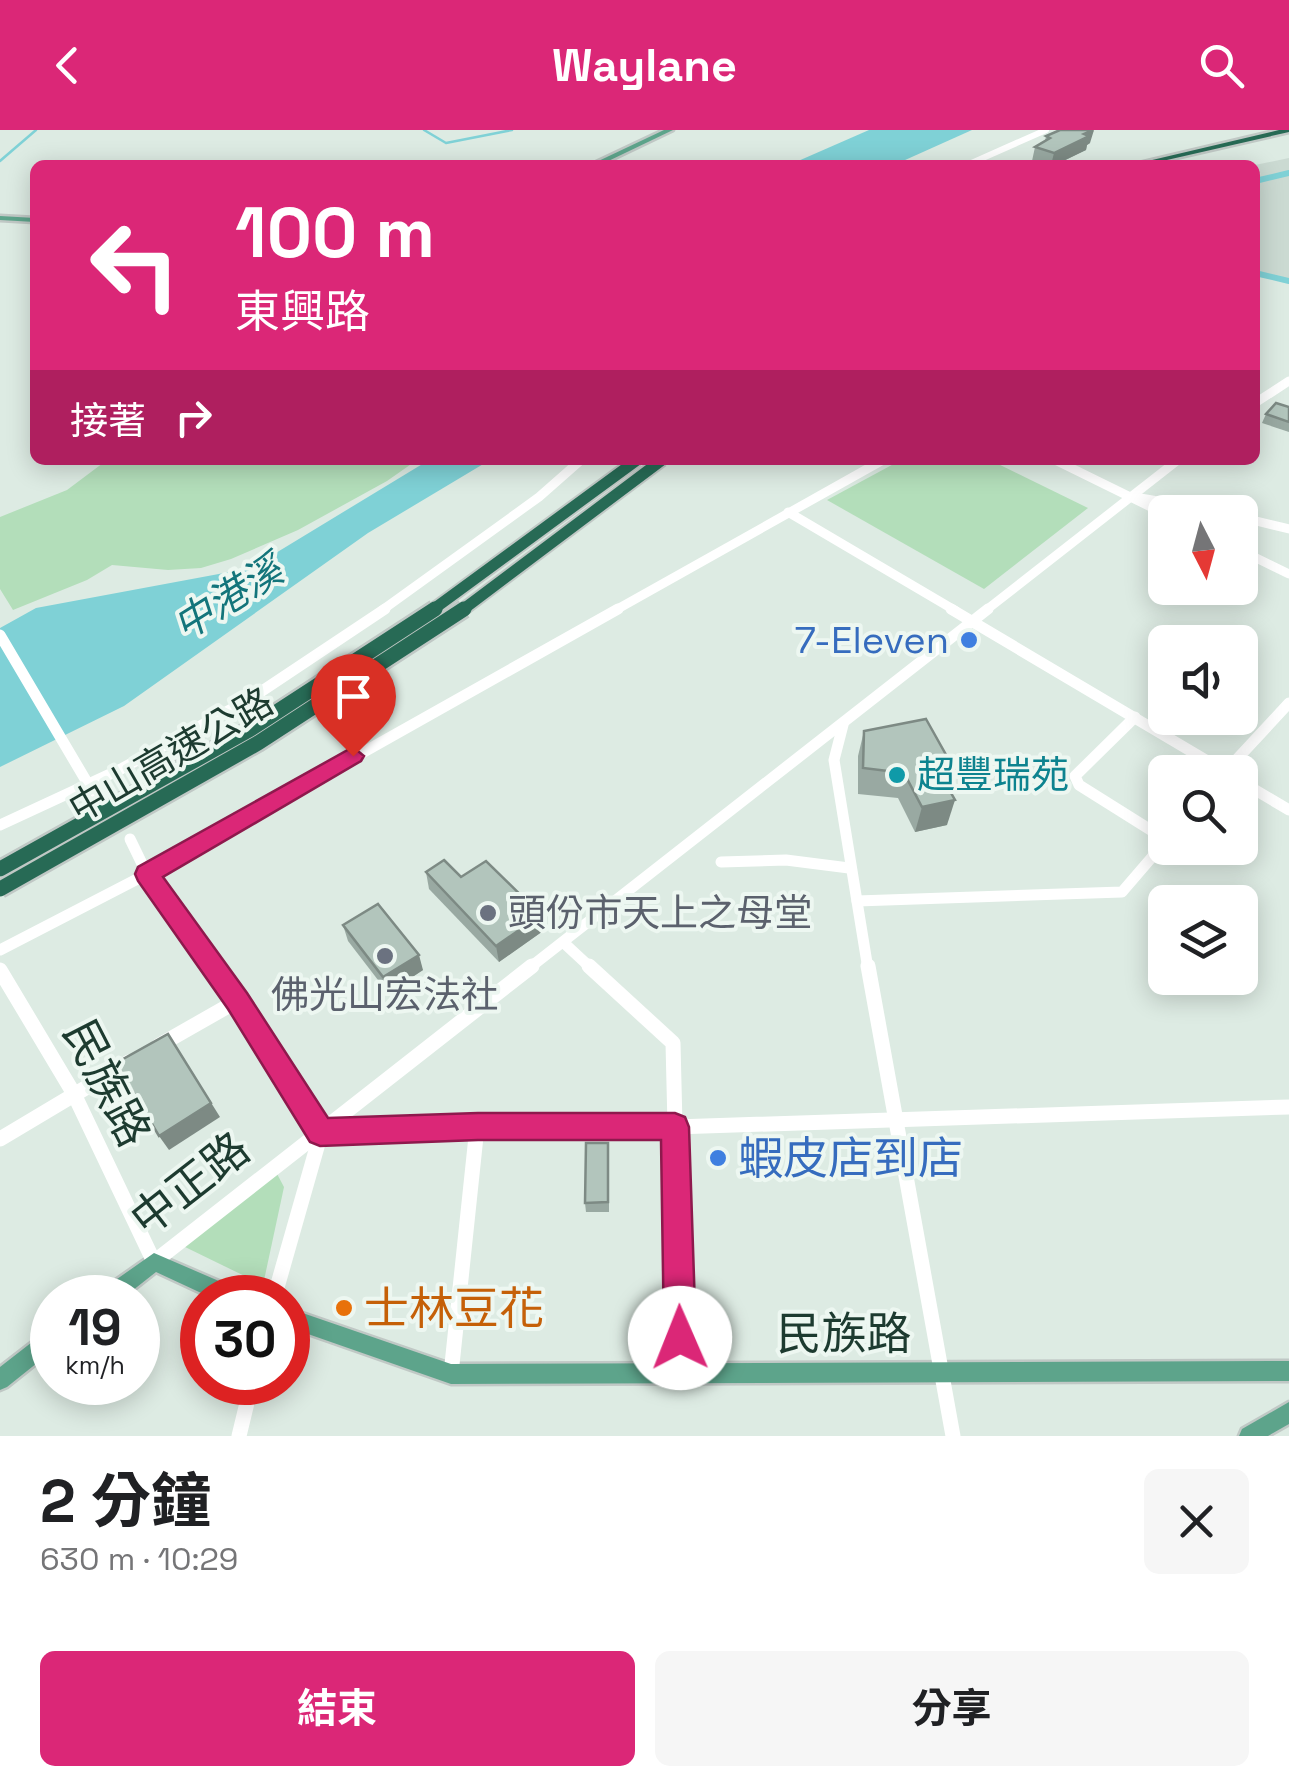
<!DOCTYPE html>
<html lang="zh-TW">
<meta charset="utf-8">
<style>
:root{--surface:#fff;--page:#f6f6f6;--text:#202124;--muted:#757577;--accent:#db2777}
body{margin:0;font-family:"Space Grotesk","Noto Sans TC",sans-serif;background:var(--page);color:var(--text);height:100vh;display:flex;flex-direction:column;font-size:38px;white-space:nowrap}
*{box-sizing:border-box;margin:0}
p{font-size:32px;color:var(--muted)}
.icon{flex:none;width:55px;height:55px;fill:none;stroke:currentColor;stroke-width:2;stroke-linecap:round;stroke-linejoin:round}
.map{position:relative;height:1306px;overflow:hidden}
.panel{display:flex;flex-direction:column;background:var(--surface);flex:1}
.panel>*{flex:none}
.hud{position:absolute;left:30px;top:30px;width:1230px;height:305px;border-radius:15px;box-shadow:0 5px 25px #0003;background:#db2777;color:#fff;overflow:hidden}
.needle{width:65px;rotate:174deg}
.buttons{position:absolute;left:1148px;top:365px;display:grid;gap:20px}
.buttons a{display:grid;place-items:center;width:110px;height:110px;border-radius:15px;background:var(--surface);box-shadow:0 5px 25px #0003;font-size:50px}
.speed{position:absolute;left:30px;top:1145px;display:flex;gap:20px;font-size:50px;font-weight:700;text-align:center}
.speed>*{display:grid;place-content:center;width:130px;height:130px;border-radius:50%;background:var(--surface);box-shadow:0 5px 25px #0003;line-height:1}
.speed small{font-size:25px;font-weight:400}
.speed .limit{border:15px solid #d22;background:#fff;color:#111}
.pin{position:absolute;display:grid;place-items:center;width:85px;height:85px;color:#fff;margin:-102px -42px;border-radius:50% 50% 50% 0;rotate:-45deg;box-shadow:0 0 10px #0007}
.pin .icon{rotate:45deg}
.me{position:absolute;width:110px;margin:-55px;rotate:359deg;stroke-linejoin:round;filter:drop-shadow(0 0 8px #0008)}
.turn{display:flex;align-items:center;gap:35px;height:210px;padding:0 40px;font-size:45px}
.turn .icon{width:130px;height:130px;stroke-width:2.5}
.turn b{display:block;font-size:70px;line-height:85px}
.then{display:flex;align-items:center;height:95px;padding:0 40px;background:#0003;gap:20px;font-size:38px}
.round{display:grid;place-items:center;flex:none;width:105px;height:105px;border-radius:15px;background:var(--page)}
.summary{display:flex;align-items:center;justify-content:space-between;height:170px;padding:0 40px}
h1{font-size:60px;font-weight:700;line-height:75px}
.button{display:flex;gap:20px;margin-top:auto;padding:20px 40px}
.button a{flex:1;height:115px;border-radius:15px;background:var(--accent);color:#fff;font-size:40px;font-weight:700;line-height:115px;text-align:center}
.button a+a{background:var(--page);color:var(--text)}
header{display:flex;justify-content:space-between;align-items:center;height:130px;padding:0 40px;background:var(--accent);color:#fff;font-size:45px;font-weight:700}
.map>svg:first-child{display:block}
.built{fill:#cbdad2}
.green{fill:#b3deba}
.water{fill:#7fd1d6}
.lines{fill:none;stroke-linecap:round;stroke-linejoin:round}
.stream{stroke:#7fd1d6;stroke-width:2.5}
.canal{stroke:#7fd1d6;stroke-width:6}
.major-casing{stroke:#c0c8c5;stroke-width:5}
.highway-casing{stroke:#c0c8c5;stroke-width:5}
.minor-far3{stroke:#fff;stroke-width:6}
.minor-far2{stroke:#fff;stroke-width:9}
.minor-far1{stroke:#fff;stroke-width:11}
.minor{stroke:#fff;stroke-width:15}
.major{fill:#5da48b;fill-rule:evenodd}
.highway{fill:#276a55;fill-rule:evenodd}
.highway-bridge-far1-casing{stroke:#c0c8c5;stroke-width:15;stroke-linecap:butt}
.highway-bridge-casing{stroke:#c0c8c5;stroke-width:20;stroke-linecap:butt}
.highway-bridge-far1{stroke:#276a55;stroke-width:11}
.highway-bridge{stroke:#276a55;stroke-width:15}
.wall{fill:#99a9a2}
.shaded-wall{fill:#7d8a84}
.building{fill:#b2c5bc;stroke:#7d8a84;stroke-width:2.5}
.route{fill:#db2777;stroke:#8e194d;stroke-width:2.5}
.shop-dot{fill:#3f7fe0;stroke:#edf7f1;stroke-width:4}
.culture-dot{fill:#0f9aa8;stroke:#edf7f1;stroke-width:4}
.worship-dot{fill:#6b7280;stroke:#edf7f1;stroke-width:4}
.food-dot{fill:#e8710a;stroke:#edf7f1;stroke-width:4}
.labels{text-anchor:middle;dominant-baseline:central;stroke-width:8;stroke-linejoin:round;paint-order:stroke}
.shop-label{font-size:38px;fill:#366cbe;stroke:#edf7f1;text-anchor:end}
.street-label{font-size:38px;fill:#1d3b30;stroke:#edf7f1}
.culture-label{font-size:38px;fill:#0d838f;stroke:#edf7f1;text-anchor:start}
.worship-label{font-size:38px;fill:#5b616d;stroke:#edf7f1;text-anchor:start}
.water-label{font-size:40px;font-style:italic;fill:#13757b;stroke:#edf7f1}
.near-street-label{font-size:45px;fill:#1d3b30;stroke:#edf7f1}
.near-shop-label{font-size:45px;fill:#366cbe;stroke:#edf7f1;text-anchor:start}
.near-food-label{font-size:45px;fill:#c56008;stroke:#edf7f1;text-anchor:start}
</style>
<header><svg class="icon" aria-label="back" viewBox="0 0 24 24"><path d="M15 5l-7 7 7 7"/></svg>Waylane<svg class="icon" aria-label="search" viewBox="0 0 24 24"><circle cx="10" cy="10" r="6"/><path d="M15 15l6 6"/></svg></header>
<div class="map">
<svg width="1289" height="1306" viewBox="0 0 1289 1306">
<rect width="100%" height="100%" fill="#ddebe3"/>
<polygon class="built" points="1289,28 1289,152 1255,144 1255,47 1261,44 1255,41 1255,35"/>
<g class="green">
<polygon points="107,330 417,330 387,351 298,400 231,429 201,438 168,440 112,435 87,450 13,480 0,459 0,387 67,360"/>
<polygon points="901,330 990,330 1088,378 984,459 827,370"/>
<polygon points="276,1042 284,1057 263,1155 183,1116"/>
</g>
<g class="water">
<polygon points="869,0 972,0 894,35 789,35"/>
<polygon points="429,330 490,330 368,403 124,576 0,637 0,498 36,478 251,438"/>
</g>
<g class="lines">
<g class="stream">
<polyline points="424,0 446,13 512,0"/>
<polyline points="0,31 36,0"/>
</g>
<g class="canal">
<polyline points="1255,51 1289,43"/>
<polyline points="1255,143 1289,151"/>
</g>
<g class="major-casing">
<g id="major">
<polygon points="664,0 673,0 600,35 590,35"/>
<polygon points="0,86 35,88 35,92 0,90"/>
<polygon points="154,1123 242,1161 244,1168 212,1168 156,1142 123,1168 98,1168 100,1161"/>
<polygon points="288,1178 451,1234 1289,1231 1289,1251 451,1254 288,1197"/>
<polygon points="52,1199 52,1221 7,1257 0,1260 0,1237 45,1202"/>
<polygon points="1289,1272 1289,1294 1268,1306 1239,1306 1242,1299"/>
</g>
</g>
<g class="highway-casing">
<polygon id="highway" points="1279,0 1289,0 1289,2 1145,35 1131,35"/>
</g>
<polyline class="minor-far3" points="967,35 1046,0"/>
<g class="minor-far2">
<polyline points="1255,273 1289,251"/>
<polyline points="1055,330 1165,384"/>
<polyline points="1140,368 1224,382"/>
<polyline points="788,382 956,481"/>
<polyline points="1240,387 1289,399"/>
<polyline points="1240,420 1289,444"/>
<polyline points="381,481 539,367 581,330"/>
<polyline points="614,481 883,330"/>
<polyline points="985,481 1178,330"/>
</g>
<g class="minor-far1">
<polyline points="951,479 1226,642"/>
<polyline points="0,505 88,654 104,673"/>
<polyline points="1135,587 1075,646 1079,655 1165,709"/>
<polyline points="843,595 834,630 868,839"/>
<polyline points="1225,642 1289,573"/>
<polyline points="1240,651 1289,680"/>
<polyline points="0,695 121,639 250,569 385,479"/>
<polyline points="130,709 147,744 214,839"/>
<polyline points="721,732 786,730 849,738"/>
<polyline points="857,771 1122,762 1165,712"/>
<polyline points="564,813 592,839"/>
<polyline points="0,820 147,744 618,479"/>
<polyline points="528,839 988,479"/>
</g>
<g class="minor">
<polyline points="212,836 321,1003"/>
<polyline points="589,836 673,913 681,1243"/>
<polyline points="868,836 953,1306"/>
<polyline points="0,840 74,964 154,1132 532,836"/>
<polyline points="158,916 237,871"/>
<polyline points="321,1003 477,997 675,997 1289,977"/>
<polyline points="0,1009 129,932"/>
<polyline points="274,1168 321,1003"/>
<polyline points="451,1244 477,997"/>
<polyline points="239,1306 252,1252"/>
</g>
<use href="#major" class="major"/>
<use href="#highway" class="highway"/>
<g class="highway-bridge-far1-casing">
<g id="highway-bridge-far1">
<polyline points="431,481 637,330"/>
<polyline points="461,481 662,330"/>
</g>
</g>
<g class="highway-bridge-casing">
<g id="highway-bridge">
<polyline points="0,739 249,600 435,479"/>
<polyline points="0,759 258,613 464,479"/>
</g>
</g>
<use href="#highway-bridge-far1" class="highway-bridge-far1"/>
<use href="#highway-bridge" class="highway-bridge"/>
</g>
<g class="wall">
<polygon points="1046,6 1090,13 1087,15 1086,20 1055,35 1043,35 1032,31 1035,17 1045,11"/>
<polygon points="1289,277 1289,302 1262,293 1266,284"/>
<polygon points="864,601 954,639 948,658 947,695 915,702 898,668 858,664 858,626"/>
<polygon points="426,742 461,747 541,785 543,801 499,832 429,759"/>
<polygon points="343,795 423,840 388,863 348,811"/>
<polygon points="609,1023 609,1082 586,1082 585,1073"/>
</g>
<g class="shaded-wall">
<polygon points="1094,0 1090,13 1087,15 1086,20 1055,35 1051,35 1054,23 1084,4"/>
<polygon points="954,639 946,664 939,642"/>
<polygon points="955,670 947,695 915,702 922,677"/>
<polygon points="541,785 543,801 499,832 496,816"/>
<polygon points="419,825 423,840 388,863 383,847"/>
<polygon points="168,904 220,987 169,1020 159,1006"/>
</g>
<g class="building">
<polygon points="1060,0 1093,0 1084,4 1089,6 1054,23 1035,17 1050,8 1046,6"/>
<polygon points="1276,273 1289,277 1289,292 1266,284"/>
<polygon points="926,589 954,639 939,642 955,670 922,677 904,643 863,638 864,601"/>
<polygon points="444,730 461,747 486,731 541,785 496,816 426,742"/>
<polygon points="378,774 419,825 383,847 343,795"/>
<polygon points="168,904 211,973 159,1006 116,933"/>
<polygon points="586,1013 608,1013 608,1072 585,1073"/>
</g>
<polygon class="route" points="353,617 364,626 361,631 163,747 247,863 328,988 478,983 675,983 685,987 689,997 696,1208 692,1219 680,1224 669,1219 664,1208 661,1010 478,1010 320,1016 310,1012 228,879 138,751 135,744 138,737"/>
<g class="shop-dot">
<circle cx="969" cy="510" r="10"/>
<circle cx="718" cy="1028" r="10"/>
</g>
<circle class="culture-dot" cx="897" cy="645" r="10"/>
<g class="worship-dot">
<circle cx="488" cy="783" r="10"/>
<circle cx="385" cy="826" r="10"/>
</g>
<circle class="food-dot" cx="344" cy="1178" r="10"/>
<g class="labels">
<g class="shop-label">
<text x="949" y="510">7-Eleven</text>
</g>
<g class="street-label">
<text transform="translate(171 625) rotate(-30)">中山高速公路</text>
</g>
<g class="culture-label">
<text x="917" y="645">超豐瑞苑</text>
</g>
<g class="worship-label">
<text x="508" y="783">頭份市天上之母堂</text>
<text x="385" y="865" text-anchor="middle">佛光山宏法社</text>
</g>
<g class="water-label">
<text transform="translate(228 468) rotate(-32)">中港溪</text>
</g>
<g class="near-street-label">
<text transform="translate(107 953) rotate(63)">民族路</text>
<text transform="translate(190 1054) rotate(-38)">中正路</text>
<text x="844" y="1203">民族路</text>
</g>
<g class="near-shop-label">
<text x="738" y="1028">蝦皮店到店</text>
</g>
<g class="near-food-label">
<text x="364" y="1178">士林豆花</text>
</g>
</g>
</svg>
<div class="buttons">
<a><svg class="needle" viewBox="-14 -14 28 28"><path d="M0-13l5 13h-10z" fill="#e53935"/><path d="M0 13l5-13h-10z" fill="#757577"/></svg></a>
<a><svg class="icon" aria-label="sound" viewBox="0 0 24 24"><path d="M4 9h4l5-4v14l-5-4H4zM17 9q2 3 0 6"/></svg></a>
<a><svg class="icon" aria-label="search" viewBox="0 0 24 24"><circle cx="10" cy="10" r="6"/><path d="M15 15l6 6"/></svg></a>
<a><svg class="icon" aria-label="layers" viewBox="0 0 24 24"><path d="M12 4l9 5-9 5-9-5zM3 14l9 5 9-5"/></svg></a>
</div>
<div class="speed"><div>19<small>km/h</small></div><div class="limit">30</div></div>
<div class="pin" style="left:353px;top:626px;background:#d93025"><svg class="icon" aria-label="arrive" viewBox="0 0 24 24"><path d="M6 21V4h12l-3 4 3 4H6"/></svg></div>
<svg class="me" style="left:680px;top:1208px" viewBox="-20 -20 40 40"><circle r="19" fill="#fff"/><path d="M0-13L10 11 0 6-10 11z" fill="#db2777"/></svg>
<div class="hud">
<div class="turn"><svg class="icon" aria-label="left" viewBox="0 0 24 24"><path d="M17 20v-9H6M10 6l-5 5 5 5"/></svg><div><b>100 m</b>東興路</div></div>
<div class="then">接著<svg class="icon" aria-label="right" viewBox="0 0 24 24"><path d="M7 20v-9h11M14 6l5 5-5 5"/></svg></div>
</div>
</div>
<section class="panel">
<div class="summary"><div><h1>2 分鐘</h1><p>630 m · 10:29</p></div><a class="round"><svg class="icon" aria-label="close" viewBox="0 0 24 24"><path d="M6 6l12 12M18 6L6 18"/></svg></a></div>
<div class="button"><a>結束</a><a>分享</a></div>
</section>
